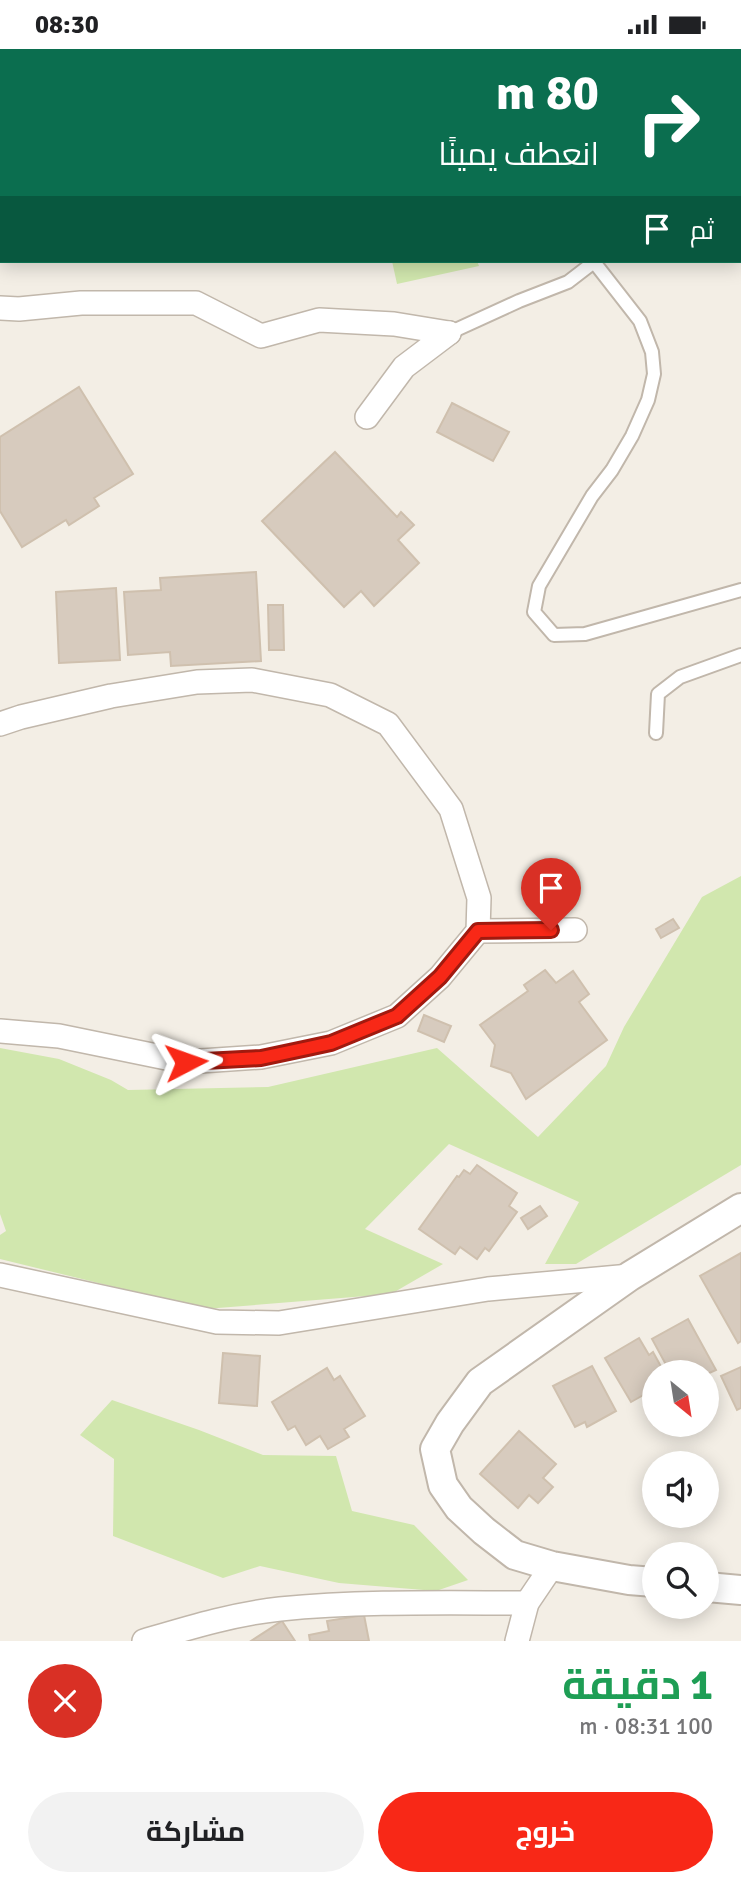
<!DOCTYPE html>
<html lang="ar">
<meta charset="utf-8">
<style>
:root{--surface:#fff;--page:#f2f2f2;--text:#202124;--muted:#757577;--accent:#f82817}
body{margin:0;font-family:Signika,Cairo,sans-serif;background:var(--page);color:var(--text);direction:rtl;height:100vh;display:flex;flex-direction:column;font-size:26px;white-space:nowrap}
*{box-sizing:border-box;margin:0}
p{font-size:23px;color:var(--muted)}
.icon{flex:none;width:38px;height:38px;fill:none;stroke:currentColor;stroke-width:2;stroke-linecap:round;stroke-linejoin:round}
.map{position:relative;height:1592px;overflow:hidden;direction:ltr}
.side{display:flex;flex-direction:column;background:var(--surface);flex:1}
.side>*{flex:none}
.guide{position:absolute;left:0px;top:0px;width:742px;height:214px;box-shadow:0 4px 18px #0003;direction:rtl;background:#0b6e4f;color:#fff;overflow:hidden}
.needle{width:46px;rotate:150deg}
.tools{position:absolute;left:642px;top:1311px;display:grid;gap:14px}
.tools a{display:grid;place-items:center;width:77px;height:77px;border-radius:50%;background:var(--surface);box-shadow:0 4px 18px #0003;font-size:35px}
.pin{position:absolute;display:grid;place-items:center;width:60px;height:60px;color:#fff;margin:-72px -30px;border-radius:50% 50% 50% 0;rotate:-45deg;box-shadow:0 0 7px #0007}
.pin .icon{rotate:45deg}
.me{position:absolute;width:77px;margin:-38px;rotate:86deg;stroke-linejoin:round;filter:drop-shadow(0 0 5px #0008)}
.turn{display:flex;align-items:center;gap:24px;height:147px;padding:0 28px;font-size:32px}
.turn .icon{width:91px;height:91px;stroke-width:2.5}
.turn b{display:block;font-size:49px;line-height:60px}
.then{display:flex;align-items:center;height:66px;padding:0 28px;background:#0003;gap:14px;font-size:26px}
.round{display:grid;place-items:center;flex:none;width:74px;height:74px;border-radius:37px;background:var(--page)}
.overview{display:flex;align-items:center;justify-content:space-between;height:119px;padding:0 28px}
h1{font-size:42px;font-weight:700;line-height:52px;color:#1e9e55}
.cta{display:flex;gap:14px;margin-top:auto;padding:14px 28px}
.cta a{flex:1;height:80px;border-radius:42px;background:var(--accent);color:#fff;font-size:28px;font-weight:700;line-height:80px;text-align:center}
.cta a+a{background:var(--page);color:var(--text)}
.status{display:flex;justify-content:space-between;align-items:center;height:49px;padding:0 35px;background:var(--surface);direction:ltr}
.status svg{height:19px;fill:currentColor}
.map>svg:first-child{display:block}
.green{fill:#d1e7ae}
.building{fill:#d7cbbe;stroke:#cfc0ae;stroke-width:2}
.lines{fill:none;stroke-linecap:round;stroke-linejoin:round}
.service-casing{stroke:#c1b7ab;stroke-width:16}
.minor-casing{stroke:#c1b7ab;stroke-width:26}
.tertiary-casing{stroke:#c1b7ab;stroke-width:32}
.service{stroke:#fff;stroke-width:12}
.minor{stroke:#fff;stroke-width:23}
.tertiary{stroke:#fff;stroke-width:28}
.route-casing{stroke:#a11a0f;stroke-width:18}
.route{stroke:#f82817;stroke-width:12}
</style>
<div class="status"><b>08:30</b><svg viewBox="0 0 49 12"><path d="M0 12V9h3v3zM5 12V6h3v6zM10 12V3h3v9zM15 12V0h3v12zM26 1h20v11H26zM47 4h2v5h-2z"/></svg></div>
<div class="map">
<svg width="741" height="1592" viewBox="0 0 741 1592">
<rect width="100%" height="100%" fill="#f3eee5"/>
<g class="green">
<polygon points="392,212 477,212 479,217 397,235"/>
<polygon points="741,827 741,1116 576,1215 545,1215 579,1153 449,1095 365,1180 443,1215 391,1245 205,1260 0,1210 0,1186 6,1182 0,1165 0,999 59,1010 111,1031 128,1041 268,1038 437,999 538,1088 606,1017 624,978 702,848"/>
<polygon points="112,1351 199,1381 263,1406 336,1407 352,1462 414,1476 468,1531 436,1542 339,1534 260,1517 223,1529 113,1487 114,1410 80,1386"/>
</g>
<g class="building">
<polygon points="79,338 133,425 94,449 99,457 69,476 66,471 22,498 0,462 0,388"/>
<polygon points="452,354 509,383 493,412 437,383"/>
<polygon points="335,403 397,468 401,463 414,476 398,491 419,514 374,557 361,542 344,558 262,472"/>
<polygon points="256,523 261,612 171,617 170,603 128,606 124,543 161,541 160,529"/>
<polygon points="116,539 120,611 59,614 56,543"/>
<polygon points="268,556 283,556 284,601 269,601"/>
<polygon points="673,870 679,879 661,889 656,880"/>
<polygon points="545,921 556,934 573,922 589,945 579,953 607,991 526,1050 511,1024 491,1017 495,996 480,976 528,942 524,936"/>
<polygon points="424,966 451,977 444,993 418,982"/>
<polygon points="477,1116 517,1144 509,1157 517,1163 489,1202 485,1199 477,1210 460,1198 455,1205 419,1180 457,1127 459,1128 464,1121 470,1125"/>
<polygon points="540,1157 547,1167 528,1180 521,1169"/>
<polygon points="741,1204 741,1292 738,1294 700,1227"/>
<polygon points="688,1270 716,1321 707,1325 707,1323 670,1323 652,1290"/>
<polygon points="639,1289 649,1306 653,1303 664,1323 654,1323 654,1340 631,1353 605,1309"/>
<polygon points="223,1304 260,1307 257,1357 219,1354"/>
<polygon points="592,1317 616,1362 587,1378 585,1373 575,1378 553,1337"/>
<polygon points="741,1318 741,1359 737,1361 721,1327"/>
<polygon points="327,1319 334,1331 340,1327 365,1367 344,1380 349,1388 328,1400 320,1387 306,1396 295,1377 288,1381 272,1353"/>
<polygon points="519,1382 556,1415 543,1429 553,1438 538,1454 529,1446 518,1459 480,1425"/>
<polygon points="364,1566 369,1592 310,1592 309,1586 329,1582 327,1572"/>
<polygon points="282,1572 295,1592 251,1592"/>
</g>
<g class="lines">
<g class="service-casing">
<g id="service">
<polyline points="449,284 519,252 568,233 594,213 640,272 652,303 654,325 648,351 632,387 612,421 592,447 539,537 534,563 554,586 585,585 741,541"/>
<polyline points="656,684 658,645 680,628 741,606"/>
</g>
</g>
<g class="minor-casing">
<g id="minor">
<polyline points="697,2 698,0"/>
<polyline points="0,4 2,5"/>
<polyline points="740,101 741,101"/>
<polyline points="0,259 19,260 81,254 196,254 261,287 319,271 394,275 449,284"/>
<polyline points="367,368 404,318 449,284"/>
<polyline points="0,675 21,668 111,647 197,633 252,631 330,646 388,675 451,760 479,849 478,882 440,928 397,967 331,994 261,1008 186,1013 59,987 0,982"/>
<polyline points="478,882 575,881"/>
<polyline points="0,1226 217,1273 279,1274 488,1240 630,1227"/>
<path d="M144 1592C188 1579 233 1565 280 1560 362 1552 445 1554 527 1554"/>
<polyline points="517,1592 527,1554 552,1517"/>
</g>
</g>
<g class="tertiary-casing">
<g id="tertiary">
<polyline points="619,2 621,0"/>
<polyline points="680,2 682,0"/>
<polyline points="0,28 2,28"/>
<polyline points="654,1533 629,1531 552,1517 515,1506 484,1482 459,1459 443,1436 435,1400 450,1374 480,1333 630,1227 741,1159"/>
<polyline points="707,1538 741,1541"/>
</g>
</g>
<use href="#service" class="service"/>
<use href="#minor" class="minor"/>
<use href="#tertiary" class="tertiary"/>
</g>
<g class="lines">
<g class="route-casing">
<polyline id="route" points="186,1013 261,1009 308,999 331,994 397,967 440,928 478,882 551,881"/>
</g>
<use href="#route" class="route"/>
</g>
</svg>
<div class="tools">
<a><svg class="needle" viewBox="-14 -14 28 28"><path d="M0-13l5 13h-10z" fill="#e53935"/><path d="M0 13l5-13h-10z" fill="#757577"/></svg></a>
<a><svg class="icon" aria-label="sound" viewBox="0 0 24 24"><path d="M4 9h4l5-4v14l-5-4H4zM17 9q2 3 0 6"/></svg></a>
<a><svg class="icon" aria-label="search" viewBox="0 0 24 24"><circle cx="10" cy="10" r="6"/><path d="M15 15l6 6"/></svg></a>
</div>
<div class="pin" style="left:551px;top:881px;background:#d93025"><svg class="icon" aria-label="arrive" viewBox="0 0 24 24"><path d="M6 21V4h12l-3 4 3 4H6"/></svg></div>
<svg class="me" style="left:186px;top:1013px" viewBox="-20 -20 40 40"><path d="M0-17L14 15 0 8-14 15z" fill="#f82817" stroke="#fff" stroke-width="4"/></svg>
<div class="guide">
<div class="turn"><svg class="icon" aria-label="right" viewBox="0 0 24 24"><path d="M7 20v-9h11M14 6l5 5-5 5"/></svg><div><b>80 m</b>انعطف يمينًا</div></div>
<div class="then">ثم<svg class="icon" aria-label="arrive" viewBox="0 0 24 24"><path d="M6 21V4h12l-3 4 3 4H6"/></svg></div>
</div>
</div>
<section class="side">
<div class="overview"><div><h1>1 دقيقة</h1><p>100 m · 08:31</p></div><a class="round" style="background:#d93025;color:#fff"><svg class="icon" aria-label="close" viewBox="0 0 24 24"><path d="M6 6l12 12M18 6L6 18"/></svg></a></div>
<div class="cta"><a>خروج</a><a>مشاركة</a></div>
</section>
